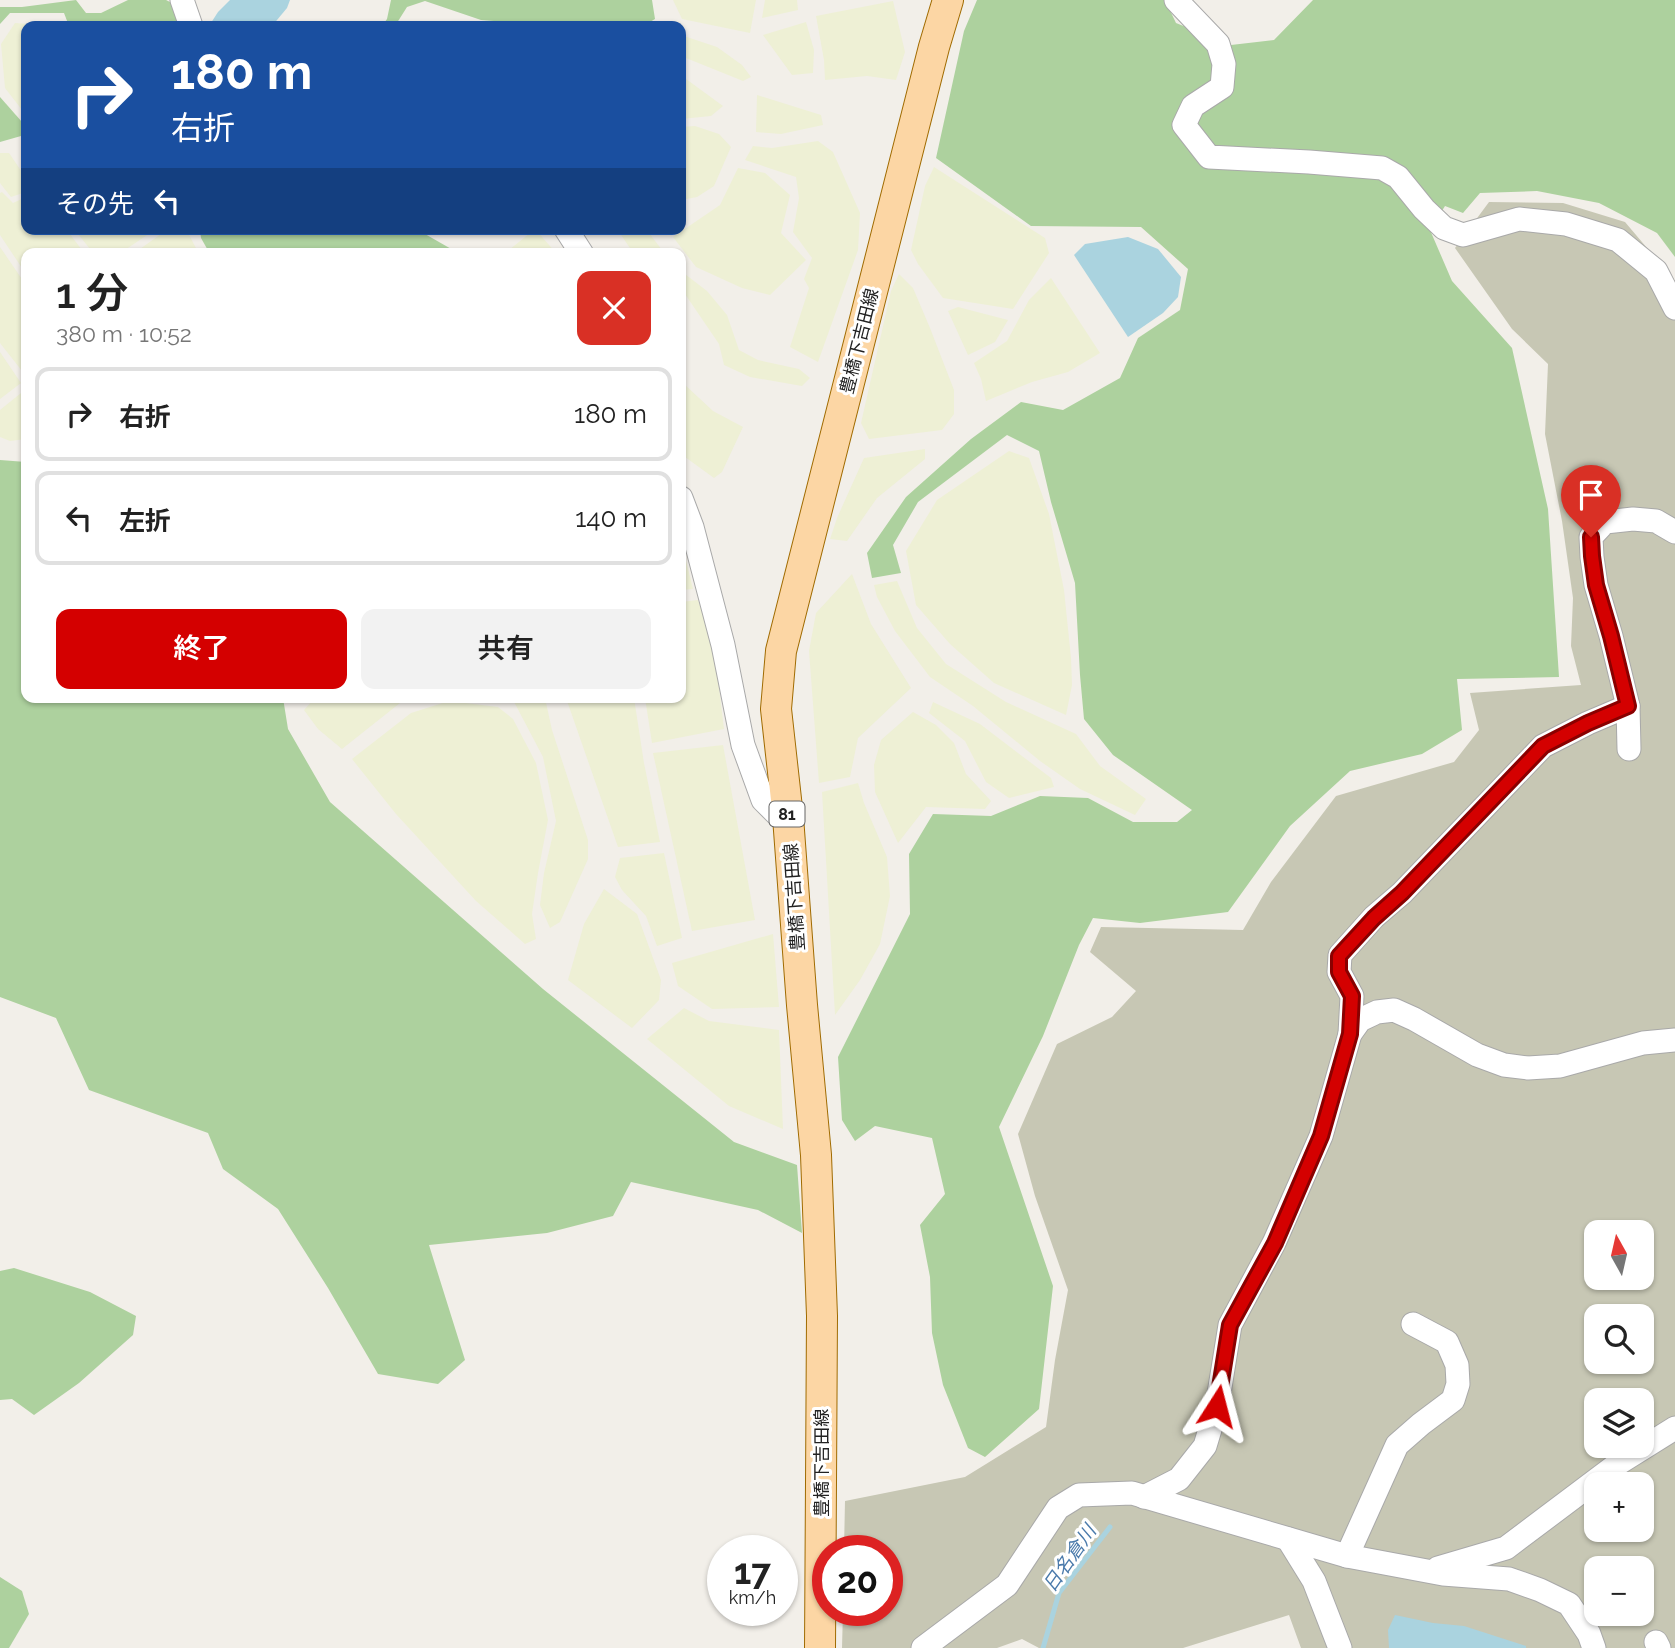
<!DOCTYPE html>
<html lang="ja">
<meta charset="utf-8">
<style>
:root{--surface:#fff;--page:#f2f2f2;--text:#222;--muted:#767676;--line:#e0e0e0;--accent:#d40000}
body{margin:0;font-family:Raleway,"Noto Sans JP",sans-serif;background:var(--page);color:var(--text);height:100vh;display:flex;flex-direction:column;font-size:26px;white-space:nowrap}
*{box-sizing:border-box;margin:0}
p{font-size:23px;color:var(--muted)}
.icon{flex:none;width:38px;height:38px;fill:none;stroke:currentColor;stroke-width:2;stroke-linecap:round;stroke-linejoin:round}
.map{position:relative;flex:1;overflow:hidden}
.details{position:absolute;left:21px;top:248px;width:665px;height:455px;display:flex;flex-direction:column;background:var(--surface);border-radius:14px;box-shadow:0 2px 5px #0004}
.details>*{flex:none}
.hud{position:absolute;left:21px;top:21px;width:665px;height:214px;border-radius:14px;box-shadow:0 2px 5px #0004;background:#1a4fa0;color:#fff;overflow:hidden}
.needle{width:46px;rotate:352deg}
.tools{position:absolute;left:1584px;top:1220px;display:grid;gap:14px}
.tools a{display:grid;place-items:center;width:70px;height:70px;border-radius:14px;background:var(--surface);box-shadow:0 2px 5px #0004;font-size:35px}
.speed{position:absolute;left:707px;top:1535px;display:flex;gap:14px;font-size:35px;font-weight:700;text-align:center}
.speed>*{display:grid;place-content:center;width:91px;height:91px;border-radius:50%;background:var(--surface);box-shadow:0 2px 5px #0004;line-height:1}
.speed small{font-size:18px;font-weight:400}
.speed .limit{border:10px solid #d22;background:#fff;color:#111}
.pin{position:absolute;display:grid;place-items:center;width:60px;height:60px;color:#fff;margin:-72px -30px;border-radius:50% 50% 50% 0;rotate:-45deg;box-shadow:0 0 7px #0007}
.pin .icon{rotate:45deg}
.me{position:absolute;width:77px;margin:-38px;rotate:9deg;stroke-linejoin:round;filter:drop-shadow(0 0 5px #0008)}
.turn{display:flex;align-items:center;gap:24px;height:147px;padding:0 35px;font-size:32px}
.turn .icon{width:91px;height:91px;stroke-width:2.5}
.turn b{display:block;font-size:49px;line-height:60px}
.then{display:flex;align-items:center;height:66px;padding:0 35px;background:#0003;gap:14px;font-size:26px}
.round{display:grid;place-items:center;flex:none;width:74px;height:74px;border-radius:14px;background:var(--page)}
.head{display:flex;align-items:center;justify-content:space-between;height:119px;padding:0 35px}
h1{font-size:42px;font-weight:600;line-height:52px}
.action{display:flex;gap:14px;margin-top:auto;padding:14px 35px}
.action a{flex:1;height:80px;border-radius:14px;background:var(--accent);color:#fff;font-size:28px;font-weight:600;line-height:80px;text-align:center}
.action a+a{background:var(--page);color:var(--text)}
ul{padding:0;list-style:none}
li{display:flex;align-items:center;gap:21px;height:94px;margin:0 14px 10px;padding:0 21px;border:4px solid var(--line);border-radius:14px}
li div{flex:1}
li b{display:block;font-size:26px}
li em{font-style:normal}
.map>svg:first-child{display:block}
.construction{fill:#c7c7b4;fill-rule:evenodd}
.farmland{fill:#eef0d5}
.forest{fill:#add19e}
.water{fill:#aad3df}
.lines{fill:none;stroke-linecap:round;stroke-linejoin:round}
.stream{stroke:#aad3df;stroke-width:5}
.minor-casing{stroke:#a9a9a9;stroke-width:25}
.major-casing{stroke:#a06b00;stroke-width:32}
.minor{stroke:#fff;stroke-width:23}
.major{stroke:#fcd6a4;stroke-width:30}
.route-casing{stroke:#8a0000;stroke-width:18}
.route{stroke:#d40000;stroke-width:12}
.labels{text-anchor:middle;dominant-baseline:central;stroke-width:6;stroke-linejoin:round;paint-order:stroke}
.shield{fill:#fff;stroke:#646464;stroke-width:2}
.shield-label{font-size:16px;font-weight:bold;fill:#222}
.street-label{font-size:18px;fill:#222;stroke:#fff}
.water-label{font-size:19px;font-style:italic;fill:#4a7aab;stroke:#fff}
</style>
<div class="map">
<svg width="1675" height="1648" viewBox="0 0 1675 1648">
<rect width="100%" height="100%" fill="#f2efe9"/>
<path class="construction" d="M1489 202 1563 203 1625 222 1675 281V1648H1301L1289 1615 1183 1648H1039L1022 1639 997 1648H842L843 1610H887V1550H844L845 1501 965 1477 1046 1427 1055 1360 1068 1290 1035 1196 1018 1134 1057 1044 1112 1017 1136 991 1090 952 1101 927 1243 930 1271 882 1336 796 1454 762 1479 730 1470 693 1581 685 1571 646 1573 598 1562 521 1545 434 1548 364 1512 329 1455 248ZM1596 1232H1642V1278H1596ZM1596 1316H1642V1362H1596ZM1596 1400H1642V1446H1596ZM1596 1484H1642V1530H1596ZM1596 1568H1642V1614H1596Z"/>
<g class="farmland">
<polygon points="673,0 756,0 750,33 682,19"/>
<polygon points="765,0 797,0 798,10 762,18"/>
<polygon points="893,1 905,52 896,80 867,76 825,80 824,60 816,16"/>
<polygon points="806,22 814,50 813,73 792,75 763,35"/>
<polygon points="15,23 55,26 26,26 26,115 5,88 1,44"/>
<polygon points="681,35 717,47 742,65 751,77 743,81 681,56"/>
<polygon points="681,77 686,79 723,106 711,116 681,119"/>
<polygon points="757,95 821,115 823,125 781,134 756,132"/>
<polygon points="695,126 719,134 731,147 714,186 697,197 681,200 681,127"/>
<polygon points="818,141 833,152 860,213 858,250 818,362 790,347 809,288 804,279 812,258 793,232 799,198 796,177 745,160 753,146 772,148"/>
<polygon points="0,153 9,153 26,178 26,192 11,197 0,183"/>
<polygon points="934,167 1045,238 1049,253 1013,309 943,298 918,264 911,250 925,186"/>
<polygon points="738,168 765,173 790,195 781,233 806,260 770,295 742,288 696,267 673,237 720,205"/>
<polygon points="2,192 13,203 26,197 26,229 66,229 85,254 26,254 26,274 0,235 0,193"/>
<polygon points="74,229 156,229 119,254 94,254"/>
<polygon points="168,229 186,229 199,254 133,254"/>
<polygon points="535,229 557,254 504,254"/>
<polygon points="617,229 646,229 665,254 634,254"/>
<polygon points="0,247 26,285 26,376 0,343"/>
<polygon points="681,271 707,291 727,315 739,350 758,360 799,369 810,378 802,386 750,377 724,365 719,344 685,294 681,294"/>
<polygon points="899,274 913,288 930,328 954,390 954,414 942,430 869,439 861,423 891,291"/>
<polygon points="1051,278 1100,353 1068,372 1032,382 986,401 981,379 974,363 1007,341 1029,300"/>
<polygon points="958,307 1008,320 995,342 968,355 948,311"/>
<polygon points="0,352 21,383 0,399"/>
<polygon points="684,384 713,411 743,427 722,472 714,478 681,454 681,387"/>
<polygon points="26,389 26,439 10,441 0,437 0,410"/>
<polygon points="925,449 925,459 877,498 847,541 830,539 837,518 864,458"/>
<polygon points="1009,451 1029,458 1049,514 1064,590 1071,658 1072,685 1066,715 994,683 950,644 916,605 906,551 937,500"/>
<polygon points="681,544 682,544 693,589 681,590"/>
<polygon points="852,574 871,624 911,688 858,738 850,777 819,783 809,651 816,613"/>
<polygon points="897,581 917,628 946,664 1006,702 1076,734 1100,766 1146,799 1135,815 1080,789 1040,761 973,706 930,677 895,631 877,597 874,585"/>
<polygon points="698,600 714,646 724,729 652,743 645,698 681,698 681,602"/>
<polygon points="315,698 417,698 400,703 342,749 318,729 304,710"/>
<polygon points="512,698 545,698 552,730 588,840 588,859 560,922 550,928 540,905 544,873 556,821 543,757"/>
<polygon points="566,698 634,698 644,763 660,842 618,847"/>
<polygon points="449,701 498,707 513,719 536,763 548,820 538,873 532,914 536,939 525,944 476,901 396,814 352,759 411,713"/>
<polygon points="933,702 980,724 1051,778 1054,787 1009,798 986,782 965,741 929,713"/>
<polygon points="913,712 936,725 954,743 966,774 991,801 985,809 926,807 898,843 875,792 874,765 881,740"/>
<polygon points="723,745 755,920 692,931 653,753"/>
<polygon points="858,783 864,803 887,857 890,896 880,944 860,980 835,1015 822,792"/>
<polygon points="664,853 682,938 657,946 646,916 622,890 615,877 620,858"/>
<polygon points="604,889 637,914 661,980 659,1000 632,1028 568,980 584,924"/>
<polygon points="773,934 779,1007 712,1009 678,986 672,963"/>
<polygon points="684,1008 709,1021 779,1030 783,1129 729,1106 647,1039"/>
</g>
<g class="forest">
<polygon points="76,0 86,13 101,13 128,0 166,0 172,3 183,26 69,26 64,13 10,13 0,24 0,7 22,7"/>
<polygon points="391,0 652,0 655,19 643,26 559,26 481,20 425,1 407,7 395,26 382,26 387,19"/>
<polygon points="977,0 1165,0 1176,23 1231,45 1274,40 1313,0 1675,0 1675,257 1657,233 1599,203 1537,191 1480,193 1463,213 1445,206 1430,230 1452,281 1512,348 1548,509 1559,677 1457,679 1462,730 1422,754 1350,771 1290,826 1228,912 1140,923 1093,918 1079,945 1043,1036 999,1127 1053,1286 1039,1409 985,1457 968,1448 943,1385 932,1333 930,1277 920,1225 945,1194 932,1138 875,1126 855,1141 842,1120 838,1057 910,914 909,854 933,814 991,816 1040,796 1088,798 1133,822 1177,822 1192,810 1113,755 1084,719 1080,675 1075,583 1051,502 1039,451 1007,435 918,502 893,545 901,573 872,578 867,553 906,497 971,439 1021,402 1063,410 1120,378 1138,338 1180,310 1188,269 1141,227 1031,226 936,158 964,31"/>
<polygon points="0,97 22,122 21,136 0,142"/>
<polygon points="200,229 421,229 425,234 460,254 210,254 201,238"/>
<polygon points="0,460 26,462 26,698 283,698 288,729 330,802 543,989 734,1142 797,1165 802,1233 758,1210 631,1182 613,1216 547,1233 429,1245 465,1360 438,1384 378,1374 328,1288 278,1209 223,1169 208,1133 89,1090 56,1018 0,997"/>
<polygon points="14,1268 90,1292 136,1316 133,1335 79,1383 34,1415 12,1399 0,1400 0,1271"/>
<polygon points="0,1577 22,1591 29,1614 9,1648 0,1648"/>
</g>
<g class="water">
<polygon points="230,0 290,0 287,8 272,26 209,26 218,12"/>
<polygon points="1128,237 1158,249 1181,277 1178,297 1163,313 1128,337 1074,255 1085,244"/>
<polygon points="1395,1615 1433,1623 1464,1626 1526,1646 1526,1648 1389,1648 1388,1630"/>
</g>
<g class="lines">
<polyline class="stream" points="1043,1648 1059,1593 1110,1527"/>
<g class="minor-casing">
<g id="minor">
<polyline points="182,0 191,26"/>
<polyline points="1176,0 1218,44 1224,64 1222,87 1193,106 1184,125 1209,157 1309,162 1382,168 1398,177 1424,209 1444,228 1463,235 1519,219 1566,224 1618,240 1656,271 1675,308"/>
<polyline points="566,229 582,254"/>
<polyline points="681,498 692,527 723,645 743,745 763,800 777,814 788,817"/>
<polyline points="1629,749 1628,706 1611,636 1596,585 1592,557 1591,537 1605,522 1633,519 1656,521 1675,532"/>
<polyline points="1350,1034 1352,996 1339,972 1340,955 1374,917 1402,893 1543,746 1588,723 1628,706"/>
<polyline points="1144,1497 1179,1479 1205,1446 1217,1406 1230,1325 1274,1243 1321,1136 1350,1034 1360,1020 1377,1012 1394,1010 1414,1019 1477,1055 1504,1065 1528,1068 1560,1066 1643,1043 1675,1040"/>
<polyline points="1288,1539 1314,1581 1340,1648"/>
<polyline points="1347,1556 1397,1445 1421,1424 1453,1400 1458,1384 1457,1365 1447,1342 1413,1324"/>
<polyline points="1438,1568 1506,1548 1619,1463 1675,1428"/>
<polyline points="1656,1642 1659,1648"/>
<polyline points="923,1648 1007,1585 1058,1508 1079,1495 1132,1493 1347,1556 1443,1574 1509,1579 1540,1590 1569,1604 1589,1634 1594,1648"/>
</g>
</g>
<g class="major-casing">
<polyline id="major" points="820,1648 822,1316 816,1155 802,1005 788,817 776,709 781,651 934,47 948,0"/>
</g>
<use href="#minor" class="minor"/>
<use href="#major" class="major"/>
</g>
<g class="lines">
<g class="route-casing">
<polyline id="route" points="1217,1406 1230,1325 1275,1243 1321,1136 1350,1034 1352,996 1339,972 1339,956 1374,918 1402,893 1543,746 1588,723 1628,706 1611,636 1596,585 1592,556 1591,537"/>
</g>
<use href="#route" class="route"/>
</g>
<g class="labels">
<rect class="shield" x="769.5" y="801.5" width="35" height="25" rx="5"/>
<g class="shield-label">
<text x="787" y="814">81</text>
</g>
<g class="street-label">
<text transform="translate(859 341) rotate(-76)">豊橋下吉田線</text>
<text transform="translate(794 897) rotate(-94)">豊橋下吉田線</text>
<text transform="translate(821 1463) rotate(-90)">豊橋下吉田線</text>
</g>
<g class="water-label">
<text transform="translate(1069 1558) rotate(-55)">日名倉川</text>
</g>
</g>
</svg>
<div class="tools">
<a><svg class="needle" viewBox="-14 -14 28 28"><path d="M0-13l5 13h-10z" fill="#e53935"/><path d="M0 13l5-13h-10z" fill="#767676"/></svg></a>
<a><svg class="icon" aria-label="search" viewBox="0 0 24 24"><circle cx="10" cy="10" r="6"/><path d="M15 15l6 6"/></svg></a>
<a><svg class="icon" aria-label="layers" viewBox="0 0 24 24"><path d="M12 4l9 5-9 5-9-5zM3 14l9 5 9-5"/></svg></a>
<a>+</a>
<a>−</a>
</div>
<div class="speed"><div>17<small>km/h</small></div><div class="limit">20</div></div>
<div class="pin" style="left:1591px;top:537px;background:#d93025"><svg class="icon" aria-label="arrive" viewBox="0 0 24 24"><path d="M6 21V4h12l-3 4 3 4H6"/></svg></div>
<svg class="me" style="left:1217px;top:1406px" viewBox="-20 -20 40 40"><path d="M0-17L14 15 0 8-14 15z" fill="#d40000" stroke="#fff" stroke-width="4"/></svg>
<div class="hud">
<div class="turn"><svg class="icon" aria-label="right" viewBox="0 0 24 24"><path d="M7 20v-9h11M14 6l5 5-5 5"/></svg><div><b>180 m</b>右折</div></div>
<div class="then">その先<svg class="icon" aria-label="left" viewBox="0 0 24 24"><path d="M17 20v-9H6M10 6l-5 5 5 5"/></svg></div>
</div>
<section class="details">
<div class="head"><div><h1>1 分</h1><p>380 m · 10:52</p></div><a class="round" style="background:#d93025;color:#fff"><svg class="icon" aria-label="close" viewBox="0 0 24 24"><path d="M6 6l12 12M18 6L6 18"/></svg></a></div>
<ul>
<li><svg class="icon" aria-label="right" viewBox="0 0 24 24"><path d="M7 20v-9h11M14 6l5 5-5 5"/></svg><div><b>右折</b></div><em>180 m</em></li>
<li><svg class="icon" aria-label="left" viewBox="0 0 24 24"><path d="M17 20v-9H6M10 6l-5 5 5 5"/></svg><div><b>左折</b></div><em>140 m</em></li>
</ul>
<div class="action"><a>終了</a><a>共有</a></div>
</section>
</div>
